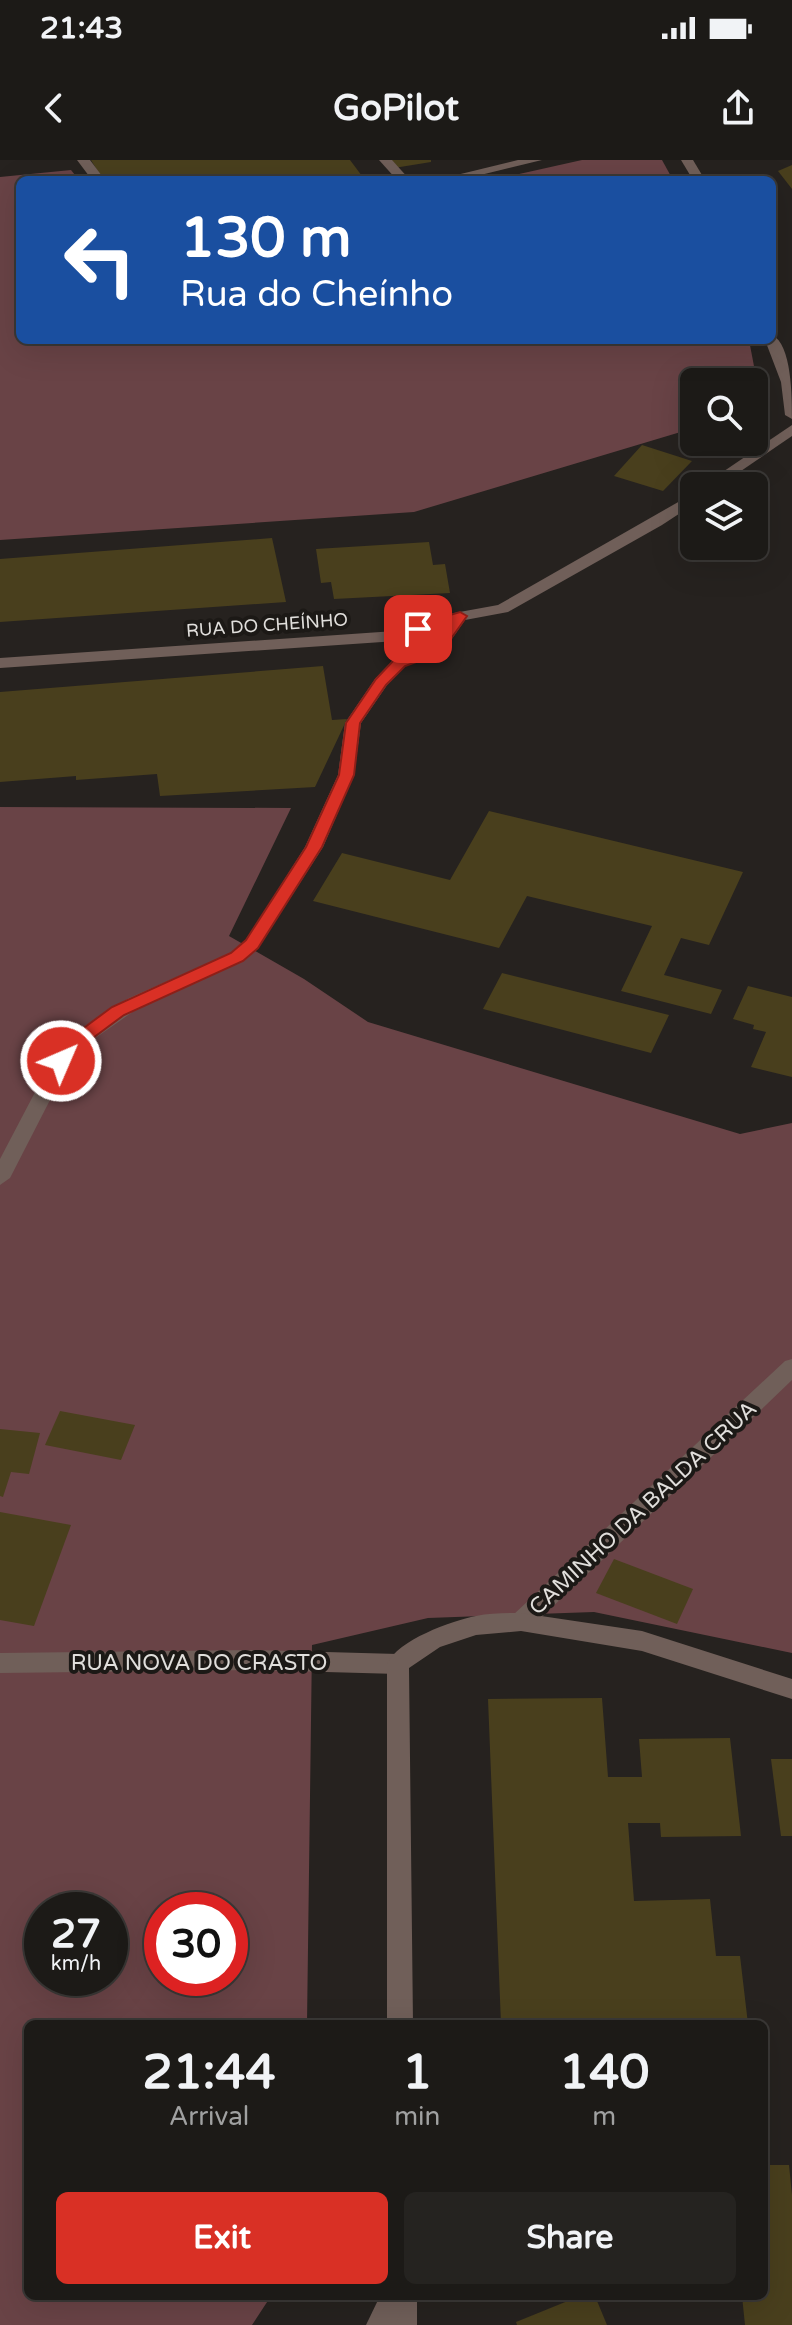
<!DOCTYPE html>
<meta charset="utf-8">
<style>
:root{--surface:#1c1a17;--page:#252320;--text:#f1f3f6;--muted:#a0a1a1;--line:#3a3836;--accent:#d93025}
body{margin:0;font-family:"Varela Round",sans-serif;background:var(--page);color:var(--text);height:100vh;display:flex;flex-direction:column;font-size:30px;white-space:nowrap}
*{box-sizing:border-box;margin:0}
p{font-size:26px;color:var(--muted)}
.icon{flex:none;width:44px;height:44px;fill:none;stroke:currentColor;stroke-width:2;stroke-linecap:round;stroke-linejoin:round}
.map{position:relative;flex:1;overflow:hidden}
.panel{position:absolute;left:24px;top:1860px;width:744px;height:280px;display:flex;flex-direction:column;background:var(--surface);border-radius:12px;box-shadow:0 8px 32px #0002,0 0 0 2px var(--line)}
.panel>*{flex:none}
.banner{position:absolute;left:16px;top:16px;width:760px;height:168px;border-radius:12px;box-shadow:0 8px 32px #0002,0 0 0 2px var(--line);background:#1a4fa0;color:#fff;overflow:hidden}
.fabs{position:absolute;left:680px;top:208px;display:grid;gap:16px}
.fabs a{display:grid;place-items:center;width:88px;height:88px;border-radius:12px;background:var(--surface);box-shadow:0 8px 32px #0002,0 0 0 2px var(--line);font-size:40px}
.speed{position:absolute;left:24px;top:1732px;display:flex;gap:16px;font-size:40px;font-weight:700;text-align:center}
.speed>*{display:grid;place-content:center;width:104px;height:104px;border-radius:50%;background:var(--surface);box-shadow:0 8px 32px #0002,0 0 0 2px var(--line);line-height:1}
.speed small{font-size:20px;font-weight:400}
.speed .limit{border:12px solid #d22;background:#fff;color:#111}
.pin{position:absolute;display:grid;place-items:center;width:68px;height:68px;color:#fff;margin:-34px;border-radius:16px;box-shadow:0 4px 12px #0006}
.me{position:absolute;width:88px;margin:-44px;rotate:45deg;stroke-linejoin:round;filter:drop-shadow(0 0 6px #0008)}
.turn{display:flex;align-items:center;gap:28px;height:168px;padding:0 32px;font-size:36px}
.turn .icon{width:104px;height:104px;stroke-width:2.5}
.turn b{display:block;font-size:56px;line-height:68px}
.eta{display:flex;justify-content:space-evenly;align-items:center;height:136px;text-align:center}
.eta b{font-size:48px;font-weight:700;line-height:56px}
.action{display:flex;gap:16px;margin-top:auto;padding:16px 32px}
.action a{flex:1;height:92px;border-radius:12px;background:var(--accent);color:#fff;font-size:32px;font-weight:700;line-height:92px;text-align:center}
.action a+a{background:var(--page);color:var(--text)}
.status{display:flex;justify-content:space-between;align-items:center;height:56px;padding:0 40px;background:var(--surface);direction:ltr}
.status svg{height:22px;fill:currentColor}
header{display:flex;justify-content:space-between;align-items:center;height:104px;padding:0 32px;background:var(--surface);font-size:36px;font-weight:700}
.map>svg:first-child{display:block}
.forest{fill:#694346;fill-rule:evenodd}
.building{fill:#493f1d}
.lines{fill:none;stroke-linecap:round;stroke-linejoin:round}
.minor{fill:#705f59;fill-rule:evenodd}
.tertiary{fill:#705f59;fill-rule:evenodd}
.route{fill:#d93025;stroke:#8d1f18;stroke-width:2}
.labels{text-anchor:middle;dominant-baseline:central;stroke-width:8;stroke-linejoin:round;paint-order:stroke}
.far-street-label{font-size:18px;fill:#e1dfdc;stroke:#1c1916}
.street-label{font-size:22px;fill:#e1dfdc;stroke:#1c1916}
</style>
<div class="status"><b>21:43</b><svg viewBox="0 0 49 12"><path d="M0 12V9h3v3zM5 12V6h3v6zM10 12V3h3v9zM15 12V0h3v12zM26 1h20v11H26zM47 4h2v5h-2z"/></svg></div>
<header><svg class="icon" aria-label="back" viewBox="0 0 24 24"><path d="M15 5l-7 7 7 7"/></svg>GoPilot<svg class="icon" aria-label="share" viewBox="0 0 24 24"><path d="M12 15V3M7 8l5-5 5 5M5 13v7h14v-7"/></svg></header>
<div class="map">
<svg width="792" height="2165" viewBox="0 0 792 2165">
<rect width="100%" height="100%" fill="#26221f"/>
<g class="forest">
<polygon points="582,0 662,0 673,20 492,20"/>
<polygon points="71,10 79,20 20,20 20,180 749,180 762,248 754,250 754,222 694,222 694,268 414,352 0,380 0,17"/>
<path d="M0 647 291 648 229 776 304 819 368 862 740 974 792 963V1493L594 1452 428 1458 312 1485 307 1864H28V2136H271L252 2165H0ZM42 1750H110V1818H42ZM162 1750H230V1818H162Z"/>
</g>
<g class="building">
<polygon points="91,0 350,0 365,20 103,20"/>
<polygon points="387,0 431,0 431,2 394,8"/>
<polygon points="792,5 792,29 778,11"/>
<polygon points="642,285 692,301 663,331 614,316"/>
<polygon points="272,378 286,442 0,462 0,399"/>
<polygon points="429,382 433,405 445,404 450,433 334,439 331,422 321,423 316,389"/>
<polygon points="323,506 332,560 347,559 315,627 160,636 157,614 76,620 76,616 0,622 0,532"/>
<polygon points="489,651 743,712 709,785 681,778 664,815 722,830 711,854 621,831 652,766 527,736 499,788 313,741 342,693 450,720"/>
<polygon points="502,813 669,855 651,893 483,849"/>
<polygon points="748,826 792,837 792,917 751,907 766,872 753,869 754,865 733,859"/>
<polygon points="60,1251 135,1265 121,1300 45,1285"/>
<polygon points="0,1269 40,1273 29,1314 11,1312 3,1337 0,1336"/>
<polygon points="0,1352 71,1365 34,1466 0,1460"/>
<polygon points="614,1399 693,1429 677,1464 596,1433"/>
<polygon points="602,1538 608,1617 642,1617 639,1579 730,1578 741,1676 661,1677 660,1663 628,1663 634,1741 710,1739 716,1796 740,1796 748,1864 501,1864 488,1539"/>
<polygon points="771,1599 792,1599 792,1676 781,1676"/>
<polygon points="764,2005 789,2005 792,2035 792,2165 745,2165 742,2136 764,2136"/>
<polygon points="580,2136 595,2136 607,2165 517,2165 516,2162"/>
</g>
<g class="lines">
<g class="minor">
<polygon points="77,0 90,0 105,20 92,20"/>
<polygon points="379,0 392,0 410,20 397,20"/>
<polygon points="518,0 542,0 460,20 436,20"/>
<polygon points="681,0 693,0 705,20 693,20"/>
<path d="M772 175C792 184 792 238 792 259L785 255 781 222 765 180H772Z"/>
<polygon points="792,265 792,276 719,326 702,326"/>
<polygon points="694,333 694,344 662,365 508,452 465,460 442,493 405,506 387,525 361,563 354,615 323,687 258,788 243,801 141,846 94,879 68,905 10,1018 0,1025 0,999 54,896 80,869 129,838 231,793 246,780 305,687 338,615 345,563 375,519 393,500 430,487 445,466 397,481 0,508 0,498 395,471 454,453 498,445"/>
<polygon points="792,1199 792,1220 766,1245 529,1469 521,1471 513,1469 510,1462 513,1455 785,1201"/>
<polygon points="252,1490 398,1494 406,1497 409,1504 406,1511 398,1514 252,1510 0,1513 0,1493"/>
<rect x="389" y="2136" width="28" height="29"/>
</g>
<g class="tertiary">
<path d="M521 1453 642 1471 792 1519V1539L642 1491 521 1471 476 1475 440 1487 409 1508 413 1864H387V1504C398 1480 451 1461 476 1456 490 1453 506 1453 521 1453Z"/>
<polygon points="380,2136 409,2136 395,2165 366,2165"/>
</g>
</g>
<polygon class="route" points="460,452 467,456 441,493 405,506 386,525 360,563 354,615 322,687 258,788 243,801 124,855 93,878 67,906 55,906 52,901 55,897 81,870 112,847 231,793 246,780 306,687 339,615 346,563 376,519 394,500 431,487 446,465 418,474 411,469 413,466"/>
<g class="labels">
<g class="far-street-label">
<text transform="translate(267 465) rotate(-4)">RUA DO CHEÍNHO</text>
</g>
<g class="street-label">
<text transform="translate(643 1348) rotate(-43)">CAMINHO DA BALDA CRUA</text>
<text x="199" y="1503">RUA NOVA DO CRASTO</text>
</g>
</g>
</svg>
<div class="fabs">
<a><svg class="icon" aria-label="search" viewBox="0 0 24 24"><circle cx="10" cy="10" r="6"/><path d="M15 15l6 6"/></svg></a>
<a><svg class="icon" aria-label="layers" viewBox="0 0 24 24"><path d="M12 4l9 5-9 5-9-5zM3 14l9 5 9-5"/></svg></a>
</div>
<div class="speed"><div>27<small>km/h</small></div><div class="limit">30</div></div>
<div class="pin" style="left:418px;top:469px;background:#d93025"><svg class="icon" aria-label="arrive" viewBox="0 0 24 24"><path d="M6 21V4h12l-3 4 3 4H6"/></svg></div>
<svg class="me" style="left:61px;top:901px" viewBox="-20 -20 40 40"><circle r="17" fill="#d93025" stroke="#fff" stroke-width="3"/><path d="M0-11L8 9 0 5-8 9z" fill="#fff"/></svg>
<div class="banner">
<div class="turn"><svg class="icon" aria-label="left" viewBox="0 0 24 24"><path d="M17 20v-9H6M10 6l-5 5 5 5"/></svg><div><b>130 m</b>Rua do Cheínho</div></div>
</div>
<section class="panel">
<div class="eta">
<div><b>21:44</b><p>Arrival</p></div>
<div><b>1</b><p>min</p></div>
<div><b>140</b><p>m</p></div>
</div>
<div class="action"><a>Exit</a><a>Share</a></div>
</section>
</div>
